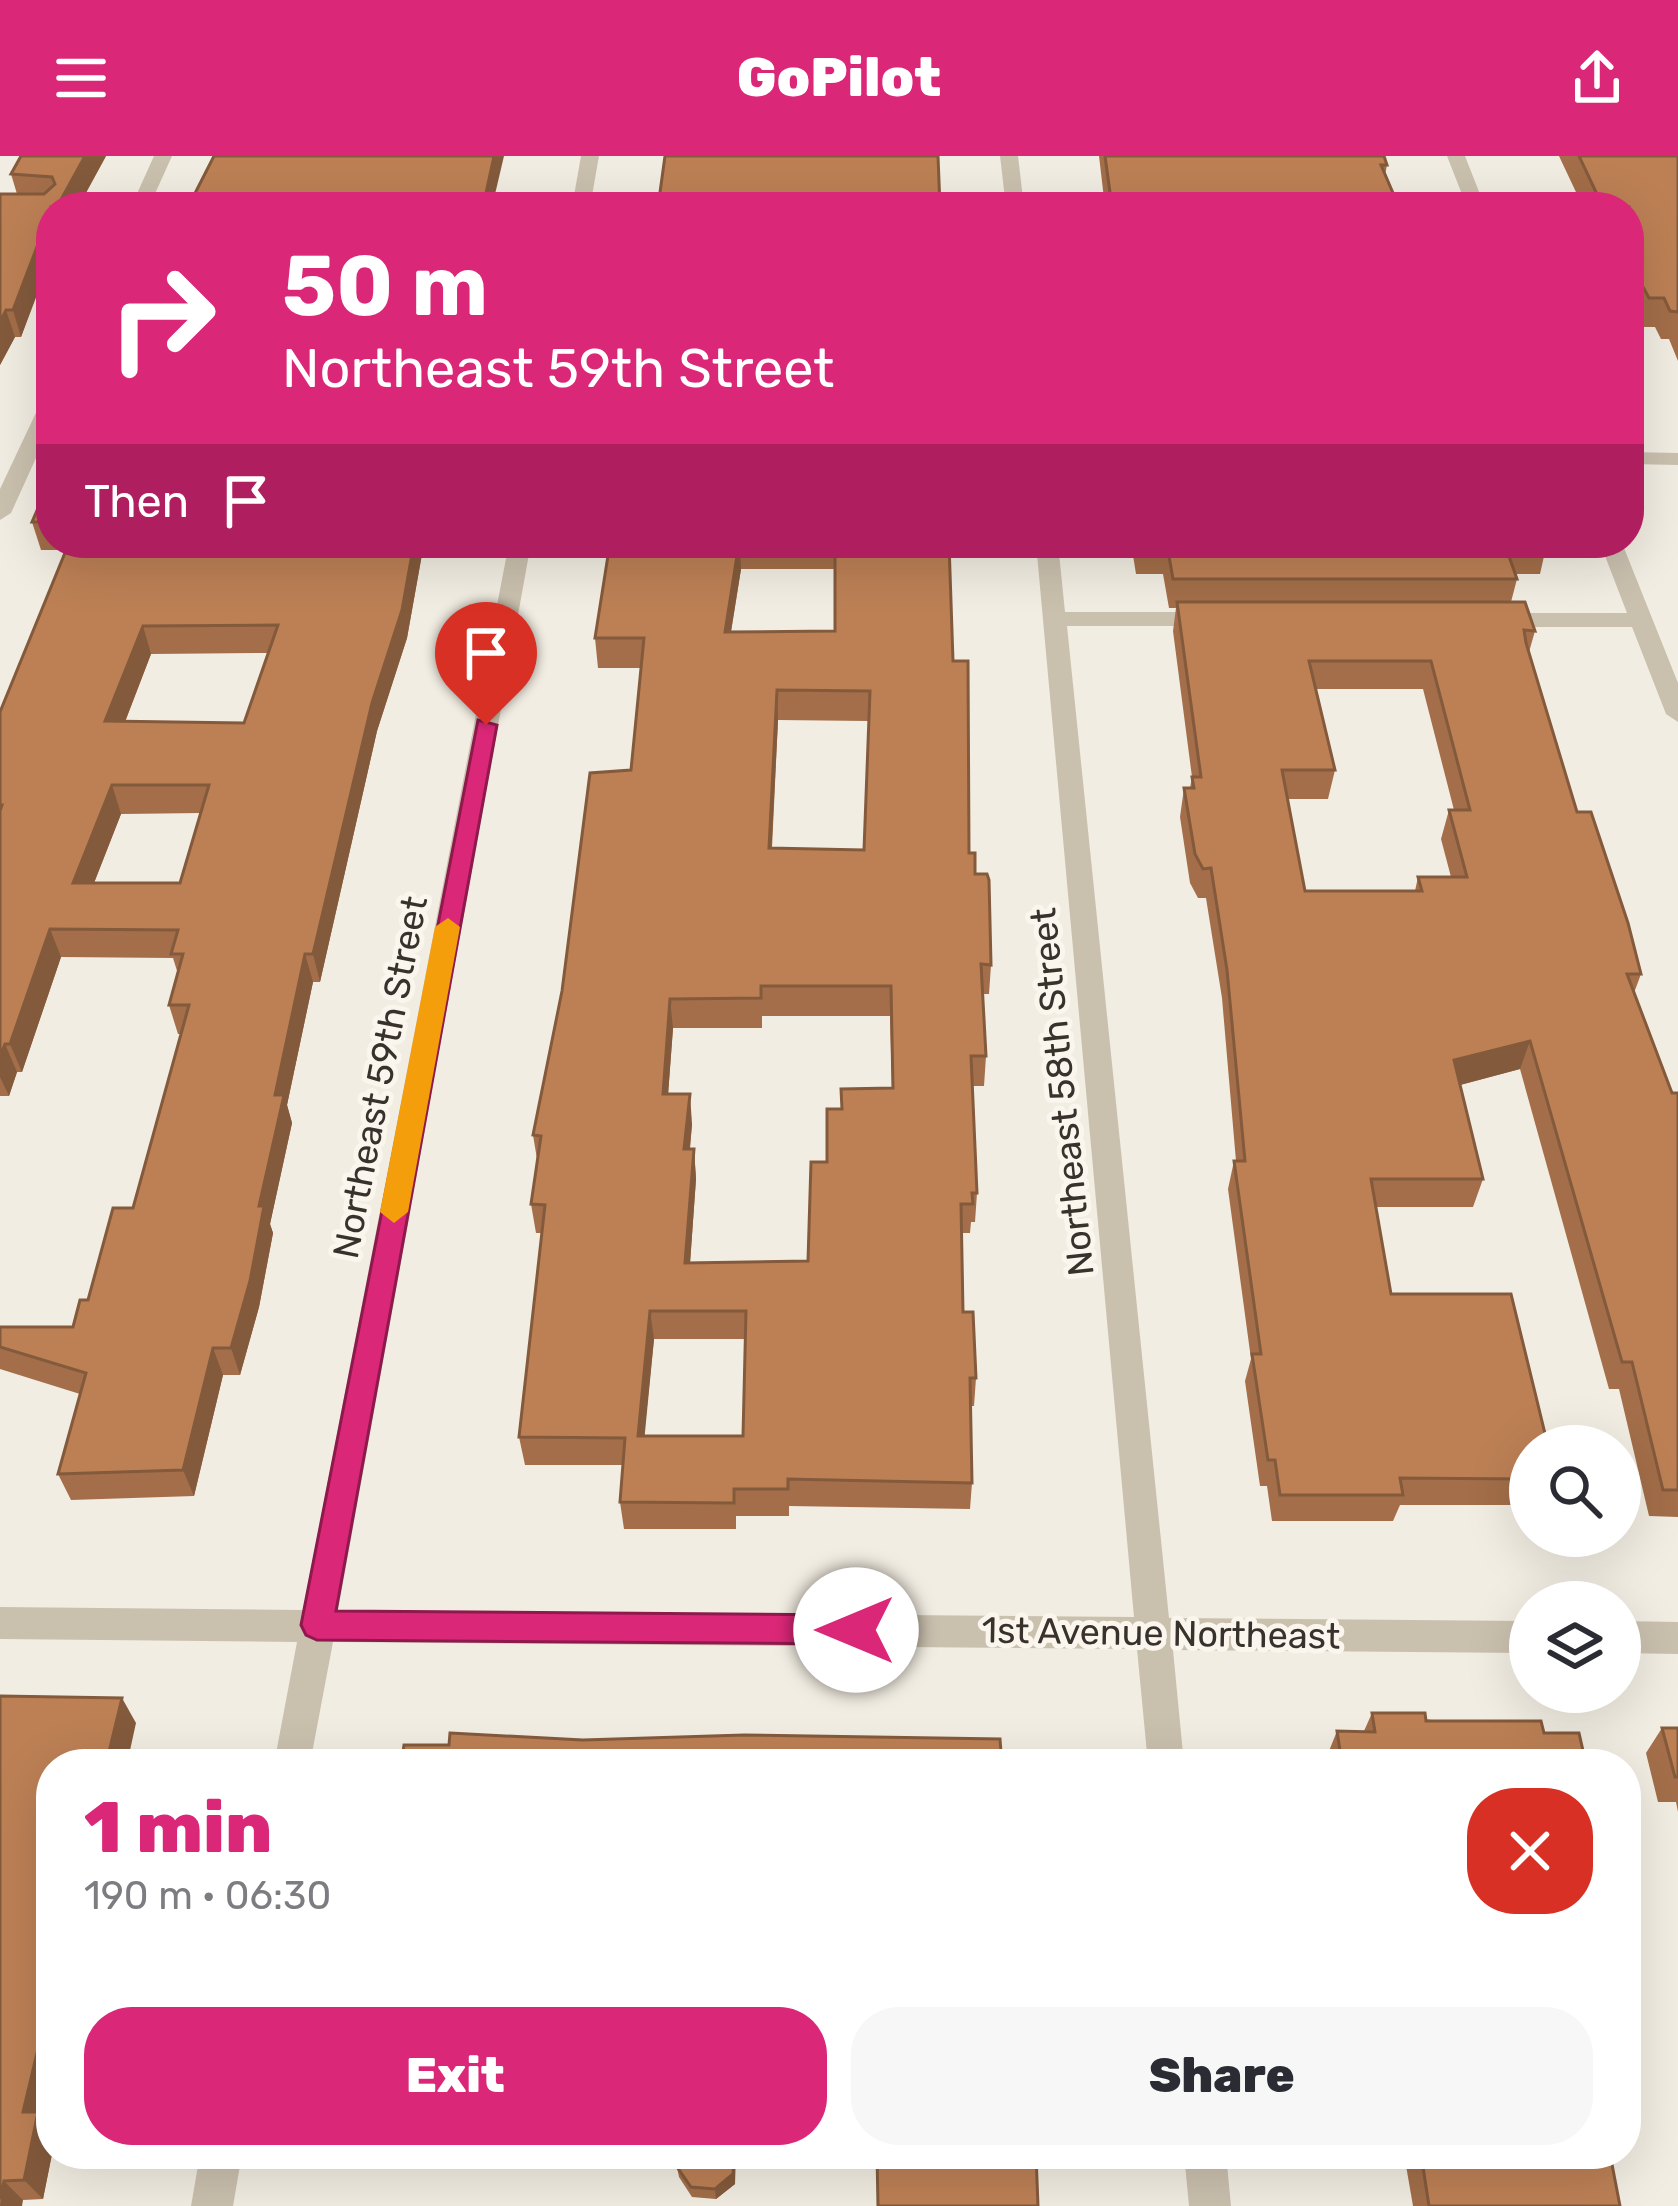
<!DOCTYPE html>
<meta charset="utf-8">
<style>
:root{--surface:#fff;--page:#f7f7f7;--text:#2b2b33;--muted:#7c7c81;--accent:#db2777}
body{margin:0;font-family:Rubik,sans-serif;background:var(--page);color:var(--text);height:100vh;display:flex;flex-direction:column;font-size:45px;white-space:nowrap}
*{box-sizing:border-box;margin:0}
p{font-size:39px;color:var(--muted)}
.icon{flex:none;width:66px;height:66px;fill:none;stroke:currentColor;stroke-width:2;stroke-linecap:round;stroke-linejoin:round}
.map{position:relative;flex:1;overflow:hidden}
.side{position:absolute;left:36px;top:1593px;width:1605px;height:420px;display:flex;flex-direction:column;background:var(--surface);border-radius:48px;box-shadow:0 12px 48px #0002}
.side>*{flex:none}
.banner{position:absolute;left:36px;top:36px;width:1608px;height:366px;border-radius:48px;box-shadow:0 12px 48px #0002;background:#db2777;color:#fff;overflow:hidden}
.controls{position:absolute;left:1509px;top:1269px;display:grid;gap:24px}
.controls a{display:grid;place-items:center;width:132px;height:132px;border-radius:50%;background:var(--surface);box-shadow:0 12px 48px #0002;font-size:60px}
.pin{position:absolute;display:grid;place-items:center;width:102px;height:102px;color:#fff;margin:-123px -51px;border-radius:50% 50% 50% 0;rotate:-45deg;box-shadow:0 0 12px #0007}
.pin .icon{rotate:45deg}
.me{position:absolute;width:132px;margin:-66px;rotate:270deg;stroke-linejoin:round;filter:drop-shadow(0 0 9px #0008)}
.turn{display:flex;align-items:center;gap:42px;height:252px;padding:0 48px;font-size:54px}
.turn .icon{width:156px;height:156px;stroke-width:2.5}
.turn b{display:block;font-size:84px;line-height:102px}
.then{display:flex;align-items:center;height:114px;padding:0 48px;background:#0003;gap:24px;font-size:45px}
.round{display:grid;place-items:center;flex:none;width:126px;height:126px;border-radius:48px;background:var(--page)}
.headline{display:flex;align-items:center;justify-content:space-between;height:204px;padding:0 48px}
h1{font-size:72px;font-weight:800;line-height:90px;color:var(--accent)}
.primary-button{display:flex;gap:24px;margin-top:auto;padding:24px 48px}
.primary-button a{flex:1;height:138px;border-radius:48px;background:var(--accent);color:#fff;font-size:48px;font-weight:800;line-height:138px;text-align:center}
.primary-button a+a{background:var(--page);color:var(--text)}
header{display:flex;justify-content:space-between;align-items:center;height:156px;padding:0 48px;background:var(--accent);color:#fff;font-size:54px;font-weight:800}
.map>svg:first-child{display:block}
.lines{fill:none;stroke-linecap:round;stroke-linejoin:round}
.minor{fill:#cac0ae;fill-rule:evenodd}
.wall{fill:#a36e49;fill-rule:evenodd}
.shaded-wall{fill:#845a3c}
.building{fill:#bd8055;stroke:#845a3c;stroke-width:3;fill-rule:evenodd}
.route{fill:#db2777;stroke:#8e194d;stroke-width:3}
.slow{fill:#f59e0b}
.labels{text-anchor:middle;dominant-baseline:central;stroke-width:10;stroke-linejoin:round;paint-order:stroke}
.street-label{font-size:36px;fill:#39322c;stroke:#faf6ee}
</style>
<header><svg class="icon" aria-label="menu" viewBox="0 0 24 24"><path d="M4 6h16M4 12h16M4 18h16"/></svg>GoPilot<svg class="icon" aria-label="share" viewBox="0 0 24 24"><path d="M12 15V3M7 8l5-5 5 5M5 13v7h14v-7"/></svg></header>
<div class="map">
<svg width="1678" height="2050" viewBox="0 0 1678 2050">
<rect width="100%" height="100%" fill="#f2ede2"/>
<g class="lines">
<g class="minor">
<polygon points="154,0 172,0 149,51 131,51"/>
<polygon points="581,0 599,0 590,51 572,51"/>
<polygon points="1000,0 1018,0 1024,51 1006,51"/>
<polygon points="1447,0 1465,0 1485,51 1467,51"/>
<polygon points="51,240 51,269 11,357 0,364 0,333 41,246"/>
<polygon points="1629,296 1678,297 1678,309 1629,308"/>
<polygon points="509,387 531,387 338,1454 1134,1461 1036,387 1058,387 1065,456 1216,456 1228,463 1216,470 1067,470 1169,1462 1530,1465 1530,1497 1173,1494 1184,1608 1148,1608 1137,1493 333,1486 310,1608 274,1608 297,1486 0,1483 0,1451 303,1454"/>
<polygon points="1600,387 1622,387 1678,527 1678,566 1666,558 1632,471 1492,471 1480,464 1492,457 1627,457"/>
<polygon points="1620,1465 1678,1466 1678,1498 1620,1497"/>
<polygon points="200,1998 242,1998 233,2050 191,2050"/>
<polygon points="1184,1998 1226,1998 1231,2050 1189,2050"/>
</g>
</g>
<g class="wall">
<polygon points="106,0 47,109 21,181 15,181 0,209 17,38 11,18"/>
<polygon points="1099,0 1384,0 1387,9 1385,19 1399,51 1105,51"/>
<polygon points="1559,0 1678,0 1678,205 1669,183 1661,183 1655,171 1641,171 1629,149 1629,51 1583,51"/>
<path d="M51 322V387H424L407 482 377 575 320 826H313L287 949 292 967 270 1068 273 1077 259 1151 240 1219H223L194 1340 71 1344 58 1318 80 1238 0 1213V1171H73L88 1144 133 1052 181 878H178L169 849 178 818 173 802 61 801 22 916H17L9 940H0V556L66 394H41L32 366ZM268 497 244 567 125 566 151 498ZM201 657 180 727H94L121 658Z"/>
<path d="M610 387H949L953 505 969 697 975 718 991 809 989 838H983L986 900 984 930H972L977 1037 975 1066H971L970 1077H962L963 1156 976 1222 974 1250H971L972 1327 970 1353 789 1350V1360H736V1373H624L620 1346 623 1309H525L519 1281 542 1077H536L531 1048 537 1003 533 979 631 614 641 512H598L595 482ZM741 413H835V475L731 476ZM778 564 869 565 864 694 772 692ZM762 860H890L892 932 841 933V953L827 1006 808 1105 690 1107 696 1023 694 993H690L692 968 668 938 673 872H762ZM654 1183H745L743 1280H644Z"/>
<path d="M1131 387H1547L1540 418H1516L1517 423 1511 446 1535 475 1529 496 1577 656 1641 818 1634 837 1672 937H1678V1361L1649 1360 1619 1233H1609L1520 913 1460 929 1483 1023 1473 1051H1376L1391 1138 1530 1290V1349H1400L1393 1365H1272L1267 1330H1260L1245 1225 1251 1203 1228 1033 1234 1005H1236L1222 842 1206 742H1198L1190 727 1180 661 1184 632H1190L1192 621 1173 475 1176 452H1169L1163 418H1136ZM1316 533H1423L1454 654H1449L1441 683 1451 721H1418L1415 735H1305L1287 643H1328L1335 614Z"/>
<polygon points="0,1540 136,1567 51,1608 51,1934 44,1962 52,1998 43,2043 23,2044 0,2050"/>
<polygon points="1372,1557 1544,1577 1586,1608 1328,1608 1327,1600 1337,1575 1364,1575"/>
<polygon points="1662,1572 1678,1572 1678,1656 1676,1646 1658,1646 1646,1597"/>
<polygon points="1404,1998 1610,1998 1620,2050 1413,2050"/>
<polygon points="677,2011 735,2028 716,2043 692,2041 679,2021"/>
</g>
<g class="shaded-wall">
<polygon points="85,0 106,0 78,51 57,51"/>
<polygon points="494,0 504,0 492,51 483,51"/>
<polygon points="51,62 51,102 21,181 13,154 40,83"/>
<polygon points="6,154 15,181 0,209 0,166"/>
<polygon points="414,387 424,387 407,482 377,575 320,826 313,798 372,547"/>
<polygon points="740,387 741,413 726,506 725,476"/>
<polygon points="143,470 151,498 114,594 105,565"/>
<polygon points="777,534 778,564 770,722 769,692"/>
<polygon points="112,629 121,658 83,755 73,727"/>
<polygon points="50,773 61,801 22,916 10,888"/>
<polygon points="305,798 313,826 287,949 292,967 270,1068 273,1077 259,1151 240,1219 231,1192 259,1050 275,939"/>
<polygon points="670,843 673,872 666,967 663,938"/>
<polygon points="1530,885 1520,913 1445,933 1454,904"/>
<polygon points="5,888 17,916 9,940 0,921 0,901"/>
<polygon points="690,938 692,968 687,1022 684,993"/>
<polygon points="694,993 696,1023 688,1136 685,1107"/>
<polygon points="650,1155 654,1183 642,1307 638,1280"/>
<polygon points="213,1192 223,1219 194,1340 183,1314"/>
<polygon points="122,1542 136,1567 127,1608 106,1608"/>
<polygon points="51,1838 51,1934 44,1962 51,1969 52,1998 43,2043 24,2024 23,1956"/>
<polygon points="734,1998 736,1998 735,2028 716,2043 715,2033"/>
<polygon points="4,2025 23,2044 22,2050 0,2050"/>
</g>
<g class="building">
<polygon points="21,0 85,0 57,51 51,51 51,62 40,83 13,154 6,154 0,166 0,40 1,38 44,38 55,28 52,21 11,18"/>
<polygon points="214,0 494,0 483,51 188,51"/>
<polygon points="665,0 938,0 940,51 658,51"/>
<polygon points="1105,0 1384,0 1387,9 1381,9 1399,51 1112,51"/>
<polygon points="1579,0 1678,0 1678,156 1670,155 1664,142 1649,142 1629,105 1629,51 1603,51"/>
<polygon points="51,322 51,366 32,366"/>
<path d="M69 387H414L402 454 372 547 313 798H305L275 939H284L259 1050H264L250 1125 231 1192H213L183 1314 58 1318 86 1217 0 1191V1171H73L80 1144H88L113 1052H133L189 849H169L183 798H171L178 774 50 773 10 888H5L0 901V655L2 649H0V556ZM278 469 244 567 105 565 143 470ZM112 629H209L180 727H73Z"/>
<path d="M610 387H739L725 476 835 475V387H949L953 505H968L969 697H975V718H987L989 724 991 809 981 808 986 900H971L977 1037H972L973 1048H961L963 1156H973L976 1222H970L972 1327 788 1323V1333H734V1347L620 1346 625 1282 519 1281 545 1049 531 1048 541 980 533 979 562 835 590 617 631 614 644 482H595ZM777 534 870 535 864 694 769 692ZM761 830H891L893 932 841 933 842 953H827V1006H811L808 1105 685 1107 694 993H684L690 938H663L670 843 761 842ZM650 1155H746L743 1280H638Z"/>
<polygon points="1139,387 1547,387 1548,389 1505,389 1517,423 1173,423 1167,389 1139,389"/>
<path d="M1177 446H1525L1535 475 1524 474 1526 487 1577 656H1591L1628 767 1641 818H1627L1672 937H1678V1334H1663L1632 1206H1622L1530 885 1454 904 1483 1023H1371L1391 1138H1511L1548 1290H1530V1323L1400 1322 1403 1339H1280L1275 1304H1268L1252 1198H1261L1234 1005H1245L1227 814 1211 712 1203 713 1195 698 1184 632H1194L1192 621H1201ZM1309 505H1431L1470 654H1449L1467 721H1418L1422 735H1305L1282 614H1335Z"/>
<polygon points="0,1540 122,1542 106,1608 51,1608 51,1838 23,1956 38,1956 24,2024 4,2025 0,2043"/>
<polygon points="1372,1557 1425,1557 1426,1565 1541,1565 1544,1577 1579,1577 1586,1608 1342,1608 1337,1575 1375,1576"/>
<polygon points="1662,1572 1678,1572 1678,1621 1675,1621"/>
<polygon points="450,1577 583,1584 744,1579 1000,1583 1001,1596 1045,1597 1046,1608 401,1608 404,1589 449,1589"/>
<polygon points="676,1998 734,1998 733,2018 715,2033 691,2031 677,2011"/>
<polygon points="877,1998 1036,1998 1038,2050 878,2050"/>
<polygon points="1421,1998 1610,1998 1620,2050 1429,2050"/>
</g>
<polygon class="route" points="478,564 497,569 336,1455 856,1459 867,1463 872,1474 867,1484 856,1488 317,1484 306,1479 301,1469"/>
<polygon class="slow" points="448,762 460,771 408,1056 394,1067 380,1056 435,771"/>
<g class="labels">
<g class="street-label">
<text transform="translate(380 921) rotate(-79)">Northeast 59th Street</text>
<text transform="translate(1062 936) rotate(-96)">Northeast 58th Street</text>
<text transform="translate(1161 1477) rotate(1)">1st Avenue Northeast</text>
</g>
</g>
</svg>
<div class="controls">
<a><svg class="icon" aria-label="search" viewBox="0 0 24 24"><circle cx="10" cy="10" r="6"/><path d="M15 15l6 6"/></svg></a>
<a><svg class="icon" aria-label="layers" viewBox="0 0 24 24"><path d="M12 4l9 5-9 5-9-5zM3 14l9 5 9-5"/></svg></a>
</div>
<div class="pin" style="left:486px;top:569px;background:#d93025"><svg class="icon" aria-label="arrive" viewBox="0 0 24 24"><path d="M6 21V4h12l-3 4 3 4H6"/></svg></div>
<svg class="me" style="left:856px;top:1474px" viewBox="-20 -20 40 40"><circle r="19" fill="#fff"/><path d="M0-13L10 11 0 6-10 11z" fill="#db2777"/></svg>
<div class="banner">
<div class="turn"><svg class="icon" aria-label="right" viewBox="0 0 24 24"><path d="M7 20v-9h11M14 6l5 5-5 5"/></svg><div><b>50 m</b>Northeast 59th Street</div></div>
<div class="then">Then<svg class="icon" aria-label="arrive" viewBox="0 0 24 24"><path d="M6 21V4h12l-3 4 3 4H6"/></svg></div>
</div>
<section class="side">
<div class="headline"><div><h1>1 min</h1><p>190 m · 06:30</p></div><a class="round" style="background:#d93025;color:#fff"><svg class="icon" aria-label="close" viewBox="0 0 24 24"><path d="M6 6l12 12M18 6L6 18"/></svg></a></div>
<div class="primary-button"><a>Exit</a><a>Share</a></div>
</section>
</div>
